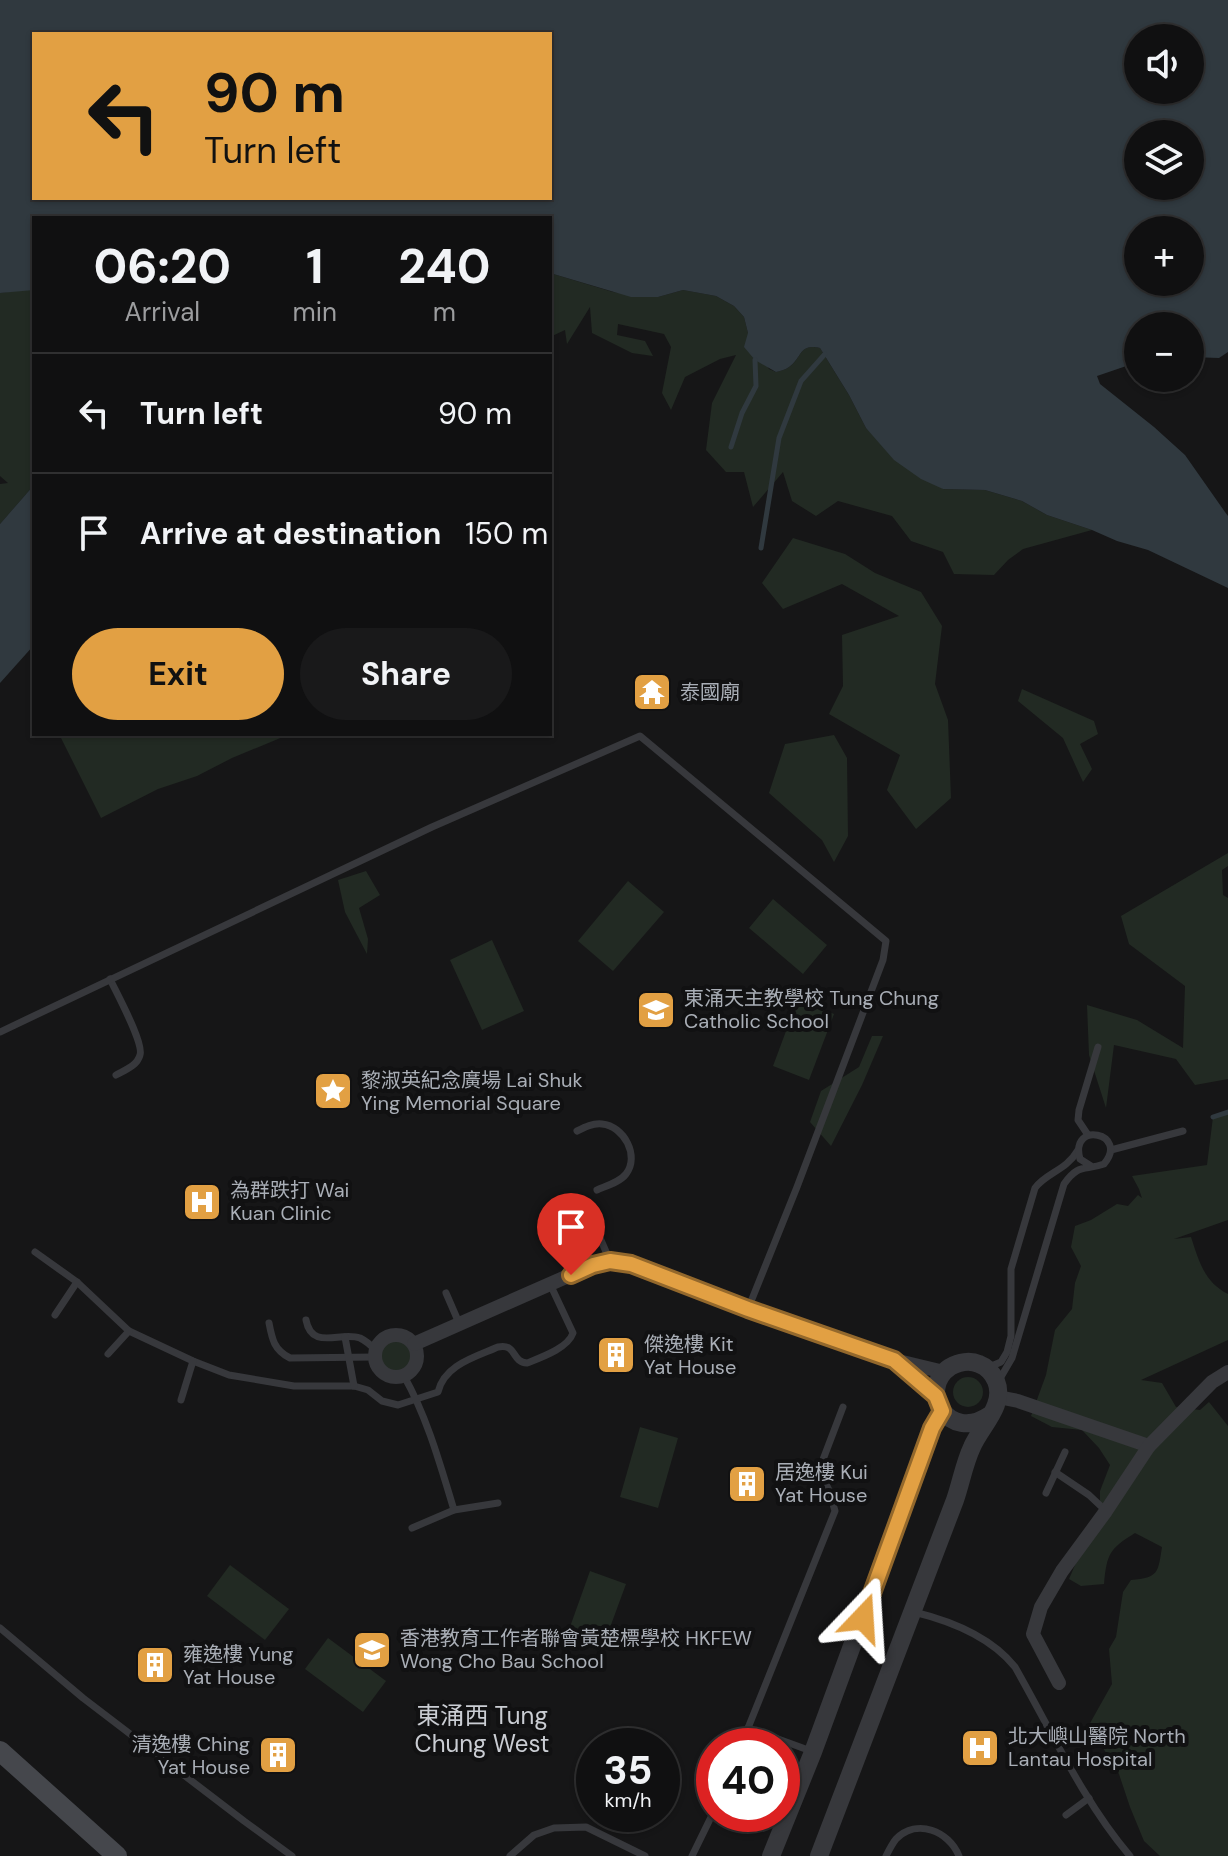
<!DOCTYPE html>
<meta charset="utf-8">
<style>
:root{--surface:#101011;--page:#19191a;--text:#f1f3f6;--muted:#9c9d9f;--line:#303031;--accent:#e2a043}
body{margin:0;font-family:"DM Sans","Noto Sans TC",sans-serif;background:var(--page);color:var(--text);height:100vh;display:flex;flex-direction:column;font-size:30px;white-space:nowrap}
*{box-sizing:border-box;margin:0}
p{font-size:26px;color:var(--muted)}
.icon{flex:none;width:44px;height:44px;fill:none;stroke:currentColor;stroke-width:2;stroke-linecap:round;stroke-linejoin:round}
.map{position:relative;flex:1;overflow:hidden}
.sheet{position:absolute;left:32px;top:216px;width:520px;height:520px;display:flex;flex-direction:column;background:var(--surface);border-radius:0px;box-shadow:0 2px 6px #0004,0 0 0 2px var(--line)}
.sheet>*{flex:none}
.hud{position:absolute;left:32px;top:32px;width:520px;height:168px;border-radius:0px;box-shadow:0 2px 6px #0004,0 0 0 2px var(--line);background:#e2a043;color:#111;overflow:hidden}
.fabs{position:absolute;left:1124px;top:24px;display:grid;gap:16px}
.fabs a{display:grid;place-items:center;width:80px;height:80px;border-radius:50%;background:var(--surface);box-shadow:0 2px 6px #0004,0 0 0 2px var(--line);font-size:40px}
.speed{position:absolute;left:576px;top:1728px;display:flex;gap:16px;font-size:40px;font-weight:700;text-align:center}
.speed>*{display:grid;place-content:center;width:104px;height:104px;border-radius:50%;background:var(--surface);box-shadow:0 2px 6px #0004,0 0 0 2px var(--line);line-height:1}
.speed small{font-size:20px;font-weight:400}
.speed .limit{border:12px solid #d22;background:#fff;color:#111}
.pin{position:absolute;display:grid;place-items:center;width:68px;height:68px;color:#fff;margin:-82px -34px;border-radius:50% 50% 50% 0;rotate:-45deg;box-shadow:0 0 8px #0007}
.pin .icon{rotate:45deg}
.me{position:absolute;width:88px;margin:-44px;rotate:20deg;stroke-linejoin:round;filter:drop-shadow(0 0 6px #0008)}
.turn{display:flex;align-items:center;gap:28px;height:168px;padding:0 40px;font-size:36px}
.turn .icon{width:104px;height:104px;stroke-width:2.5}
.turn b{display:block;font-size:56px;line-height:68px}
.eta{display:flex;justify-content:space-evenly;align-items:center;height:136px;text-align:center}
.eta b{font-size:48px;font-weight:700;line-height:56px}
.action{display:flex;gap:16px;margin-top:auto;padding:16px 40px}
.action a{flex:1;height:92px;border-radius:48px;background:var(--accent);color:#111;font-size:32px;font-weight:700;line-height:92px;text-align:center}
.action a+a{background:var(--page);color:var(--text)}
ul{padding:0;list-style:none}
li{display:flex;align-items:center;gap:24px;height:120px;padding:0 40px;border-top:2px solid var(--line)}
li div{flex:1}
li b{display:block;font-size:30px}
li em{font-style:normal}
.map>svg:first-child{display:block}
.green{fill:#222a23}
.water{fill:#30393f;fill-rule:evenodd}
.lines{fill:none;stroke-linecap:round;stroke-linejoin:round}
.stream{stroke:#30393f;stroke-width:5}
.service{stroke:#37383c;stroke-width:7}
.minor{stroke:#37383c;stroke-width:14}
.tertiary{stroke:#37383c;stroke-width:18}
.secondary{stroke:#45474c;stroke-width:20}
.route-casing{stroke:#93682c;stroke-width:20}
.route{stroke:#e2a043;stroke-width:14}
.labels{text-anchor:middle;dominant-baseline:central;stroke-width:8;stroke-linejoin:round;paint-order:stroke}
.poi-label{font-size:20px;fill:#a9aeb6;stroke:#111112;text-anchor:start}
.quarter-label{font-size:24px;fill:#cacdd3;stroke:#111112}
</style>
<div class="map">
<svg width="1228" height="1856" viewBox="0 0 1228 1856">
<rect width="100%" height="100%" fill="#161617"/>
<g class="green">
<path d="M550 273 613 292 658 297 683 290 716 296 734 306 744 317 748 333 769 369 776 372C780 371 785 370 789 367 802 358 799 343 820 348L849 395 866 428 943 489 985 490 1022 501 1047 515 1092 530 1023 549 1008 560 994 575 954 574 943 552 911 541 892 516 838 501 816 516 792 501 783 472 753 507 744 472H726L706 450 712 403 736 355 720 359 685 377 671 410 662 393 671 347 664 334 618 324 617 335 645 341 653 356 632 353 592 333 590 307 567 344 565 330 550 337Z"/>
<polygon points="22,290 34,290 34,485 0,524 0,484 8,483 0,476 0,293"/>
<polygon points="793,538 845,554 875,573 921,592 942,626 935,684 948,720 951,798 916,829 887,790 900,755 829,714 843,686 842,635 899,616 842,584 783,609 762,583"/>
<polygon points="1022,689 1094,721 1098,734 1080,744 1092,769 1083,782 1063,738 1018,701"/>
<polygon points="59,734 290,734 232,758 197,776 158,789 101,818"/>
<polygon points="834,735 847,758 848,836 834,862 822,840 769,793 785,744"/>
<polygon points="1228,853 1228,866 1222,870 1223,895 1228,898 1228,1079 1195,1085 1176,1059 1114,1045 1106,1108 1089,1055 1087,1005 1137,1020 1183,1048 1185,986 1129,944 1121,916"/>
<polygon points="366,871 380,895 359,908 368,939 367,954 345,912 338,880"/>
<polygon points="628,881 664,912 613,971 578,941"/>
<polygon points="773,899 827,945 803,974 749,928"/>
<polygon points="492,940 524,1011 482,1030 450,960"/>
<polygon points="798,999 834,1014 809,1080 773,1066"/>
<polygon points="872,1036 883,1036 862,1085 831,1146 810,1122 821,1091 859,1067"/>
<path d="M1228 1112V1220L1174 1239 1191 1237C1199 1261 1204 1282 1228 1294V1340L1141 1380 1162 1383 1176 1407 1200 1410 1209 1402 1228 1426V1856H1160L1144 1841 1130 1807 1119 1774 1089 1725 1112 1684 1109 1649 1116 1637 1123 1592 1131 1580C1159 1578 1158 1572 1162 1547L1135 1533C1109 1549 1107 1554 1104 1584L1081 1586 1069 1579 1081 1551 1100 1520V1491L1110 1465 1099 1448 1082 1430 1052 1427 1031 1416 1046 1375 1055 1330 1072 1309 1075 1283 1081 1266 1071 1247 1075 1226 1091 1220 1117 1204 1128 1206 1138 1195 1142 1198 1139 1189 1132 1176 1207 1165 1213 1117Z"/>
<circle cx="396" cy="1356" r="17"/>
<circle cx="968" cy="1392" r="15"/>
<polygon points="640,1427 678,1438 658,1508 620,1497"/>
<polygon points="230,1565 289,1609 265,1640 207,1596"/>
<polygon points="590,1571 626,1584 601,1652 566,1638"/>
<polygon points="328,1638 386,1681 363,1712 305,1669"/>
</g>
<g class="water">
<path d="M0 0H1228V352L1219 358 1190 357V326H1138V362L1100 375 1097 376 1100 384 1154 427 1185 455 1225 512 1228 516V588L1148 550 1117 541 1092 530 1047 515 1022 501 985 490 943 489 921 479 894 460 866 428 849 395 820 348C799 343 802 358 789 367 785 370 780 371 776 372L755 360 744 347 748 333 744 317 734 306 716 296 683 290 658 297H631L550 273V218H34V290L0 293ZM34 34H550V198H34ZM1138 38H1190V90H1138ZM1138 134H1190V186H1138ZM1138 230H1190V282H1138Z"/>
<polygon points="34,485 34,645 0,683 0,524"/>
</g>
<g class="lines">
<g class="stream">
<polyline points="731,447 742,413 756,386 755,360"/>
<polyline points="761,548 779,438 801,381 825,354"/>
<polyline points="1213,1117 1228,1112"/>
</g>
<g class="service">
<path d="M110 979C117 994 144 1043 140 1055 137 1066 125 1070 116 1075"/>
<polyline points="0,1032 432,827 640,736 886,941 883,960 797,1187 748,1309"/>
<path d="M577 1131C585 1127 593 1123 602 1124 624 1126 640 1156 626 1174 620 1182 606 1186 597 1190"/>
<polyline points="1088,1135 1078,1120 1079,1110 1098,1047"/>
<polyline points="1111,1150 1183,1131"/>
<polyline points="594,1224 610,1261"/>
<polyline points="579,1233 592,1265"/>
<path d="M35 1252 77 1282 129 1331 193 1361 229 1375 294 1386H354L368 1390 382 1401 398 1405 438 1392C444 1365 475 1357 498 1347 517 1343 511 1362 527 1363 542 1357 568 1348 573 1333L550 1284"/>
<polyline points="446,1293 459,1323"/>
<polyline points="55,1315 77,1282"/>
<path d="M306 1320C312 1351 340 1331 360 1338 366 1341 371 1345 375 1350"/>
<path d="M269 1323C272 1339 274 1350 290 1358L375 1357"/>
<polyline points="345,1337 354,1386"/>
<polyline points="108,1354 129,1331"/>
<path d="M989 1367 1001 1362 1007 1352 1011 1336V1269L1035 1188C1047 1172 1066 1171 1078 1150"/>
<path d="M404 1376C427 1417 440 1464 454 1510"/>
<path d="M998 1382 1012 1358 1064 1184C1079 1163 1084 1171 1104 1164 1130 1133 1069 1120 1080 1159L1091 1166"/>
<polyline points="181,1400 193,1361"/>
<polyline points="1055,1472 1089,1495 1106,1511"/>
<polyline points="1046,1493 1065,1452"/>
<polyline points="412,1528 454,1510 498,1503"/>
<path d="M914 1612C951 1621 991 1637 1015 1667 1051 1730 1083 1801 1130 1856"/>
<polyline points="0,1628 83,1698 244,1821 292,1856"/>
<polyline points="748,1728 835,1511 829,1490 819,1470 843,1407"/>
<polyline points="741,1746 748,1728 811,1751"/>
<polyline points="1066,1815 1089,1798"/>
<polyline points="510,1856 534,1835 554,1828 586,1827 645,1856"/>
<polyline points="692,1856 714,1811"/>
<path d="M886 1856C889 1850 892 1844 896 1839 917 1818 949 1831 959 1856"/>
</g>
<g class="minor">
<circle cx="396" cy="1356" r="21"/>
<polyline points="414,1344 593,1265 610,1261 631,1264 748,1309 894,1360 944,1372"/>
<polyline points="897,1363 936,1396"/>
<polyline points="998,1397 1018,1401 1149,1446"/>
<polyline points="1059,1683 1033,1634 1041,1607 1062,1571 1106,1511 1149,1446 1212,1382 1228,1372"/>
</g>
<g class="tertiary">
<polyline points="771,1856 813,1752 932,1428 942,1411"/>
<path d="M819 1856 955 1500C961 1483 964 1464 972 1447 981 1426 1006 1405 996 1381 993 1374 987 1367 979 1364 970 1360 959 1362 950 1367 917 1389 948 1444 990 1415"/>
</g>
<polyline class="secondary" points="0,1751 117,1856"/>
</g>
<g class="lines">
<g class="route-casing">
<polyline id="route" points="571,1275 593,1265 610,1261 631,1264 748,1309 894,1360 936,1396 942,1411 932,1428 863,1618"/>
</g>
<use href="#route" class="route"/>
</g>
<defs>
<g id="temple-square" transform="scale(2)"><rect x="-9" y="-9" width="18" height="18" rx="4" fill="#e2a043" stroke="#111112"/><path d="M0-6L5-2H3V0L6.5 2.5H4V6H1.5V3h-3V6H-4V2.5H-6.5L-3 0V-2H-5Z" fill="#fff"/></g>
<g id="school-square" transform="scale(2)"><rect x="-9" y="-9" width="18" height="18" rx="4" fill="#e2a043" stroke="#111112"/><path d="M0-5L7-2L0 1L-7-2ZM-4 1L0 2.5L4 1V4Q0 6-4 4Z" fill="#fff"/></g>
<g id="sight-square" transform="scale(2)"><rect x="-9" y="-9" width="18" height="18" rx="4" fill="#e2a043" stroke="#111112"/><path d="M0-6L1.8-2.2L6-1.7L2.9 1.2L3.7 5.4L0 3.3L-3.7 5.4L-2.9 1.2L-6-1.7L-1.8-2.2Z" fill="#fff"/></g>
<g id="hospital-square" transform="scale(2)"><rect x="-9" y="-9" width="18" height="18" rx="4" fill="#e2a043" stroke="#111112"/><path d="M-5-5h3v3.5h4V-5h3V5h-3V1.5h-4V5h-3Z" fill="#fff"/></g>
<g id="building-square" transform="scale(2)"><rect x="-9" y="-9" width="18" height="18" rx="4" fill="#e2a043" stroke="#111112"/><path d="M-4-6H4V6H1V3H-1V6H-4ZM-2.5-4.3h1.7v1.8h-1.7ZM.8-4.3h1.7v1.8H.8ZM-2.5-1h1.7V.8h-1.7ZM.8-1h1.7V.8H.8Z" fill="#fff"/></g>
</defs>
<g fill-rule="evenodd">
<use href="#temple-square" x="652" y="692"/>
<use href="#school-square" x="656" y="1010"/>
<use href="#sight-square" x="333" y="1091"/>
<use href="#hospital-square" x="202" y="1202"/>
<use href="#building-square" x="616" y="1355"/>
<use href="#building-square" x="747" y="1484"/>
<use href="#school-square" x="372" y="1650"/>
<use href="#building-square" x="155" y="1665"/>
<use href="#hospital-square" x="980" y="1748"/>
<use href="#building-square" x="278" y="1755"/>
</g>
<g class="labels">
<g class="poi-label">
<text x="680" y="692">泰國廟</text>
<text x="684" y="998">東涌天主教學校 Tung Chung<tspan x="684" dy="23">Catholic School</tspan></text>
<text x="361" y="1080">黎淑英紀念廣場 Lai Shuk<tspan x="361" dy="23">Ying Memorial Square</tspan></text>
<text x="230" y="1190">為群跌打 Wai<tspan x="230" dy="23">Kuan Clinic</tspan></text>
<text x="644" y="1344">傑逸樓 Kit<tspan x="644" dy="23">Yat House</tspan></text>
<text x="775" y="1472">居逸樓 Kui<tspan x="775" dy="23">Yat House</tspan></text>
<text x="400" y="1638">香港教育工作者聯會黃楚標學校 HKFEW<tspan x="400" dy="23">Wong Cho Bau School</tspan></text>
<text x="183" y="1654">雍逸樓 Yung<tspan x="183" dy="23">Yat House</tspan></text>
<text x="1008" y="1736">北大嶼山醫院 North<tspan x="1008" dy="23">Lantau Hospital</tspan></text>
<text x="250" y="1744" text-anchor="end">清逸樓 Ching<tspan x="250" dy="23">Yat House</tspan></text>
</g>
<g class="quarter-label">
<text x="482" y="1715">東涌西 Tung<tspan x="482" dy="28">Chung West</tspan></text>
</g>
</g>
</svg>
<div class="fabs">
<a><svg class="icon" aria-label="sound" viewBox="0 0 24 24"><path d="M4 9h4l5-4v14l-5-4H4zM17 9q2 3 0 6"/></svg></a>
<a><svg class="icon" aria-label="layers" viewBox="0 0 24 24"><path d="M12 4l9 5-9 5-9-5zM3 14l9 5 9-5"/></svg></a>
<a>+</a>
<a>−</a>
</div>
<div class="speed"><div>35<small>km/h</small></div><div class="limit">40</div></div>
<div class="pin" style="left:571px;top:1275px;background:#d93025"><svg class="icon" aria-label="arrive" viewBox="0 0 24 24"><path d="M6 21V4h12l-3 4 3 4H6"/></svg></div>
<svg class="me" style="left:863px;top:1618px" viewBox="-20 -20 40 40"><path d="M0-17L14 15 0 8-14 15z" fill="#e2a043" stroke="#fff" stroke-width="4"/></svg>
<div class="hud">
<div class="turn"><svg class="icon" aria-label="left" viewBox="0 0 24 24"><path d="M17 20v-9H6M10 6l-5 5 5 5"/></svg><div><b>90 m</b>Turn left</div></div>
</div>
<section class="sheet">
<div class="eta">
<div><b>06:20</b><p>Arrival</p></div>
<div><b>1</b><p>min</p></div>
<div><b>240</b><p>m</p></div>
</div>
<ul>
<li><svg class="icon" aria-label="left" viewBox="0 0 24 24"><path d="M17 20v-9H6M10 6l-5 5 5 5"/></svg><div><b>Turn left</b></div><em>90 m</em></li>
<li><svg class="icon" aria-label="arrive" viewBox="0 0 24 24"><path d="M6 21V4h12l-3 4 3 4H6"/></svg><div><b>Arrive at destination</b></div><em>150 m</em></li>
</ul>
<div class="action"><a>Exit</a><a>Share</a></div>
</section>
</div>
